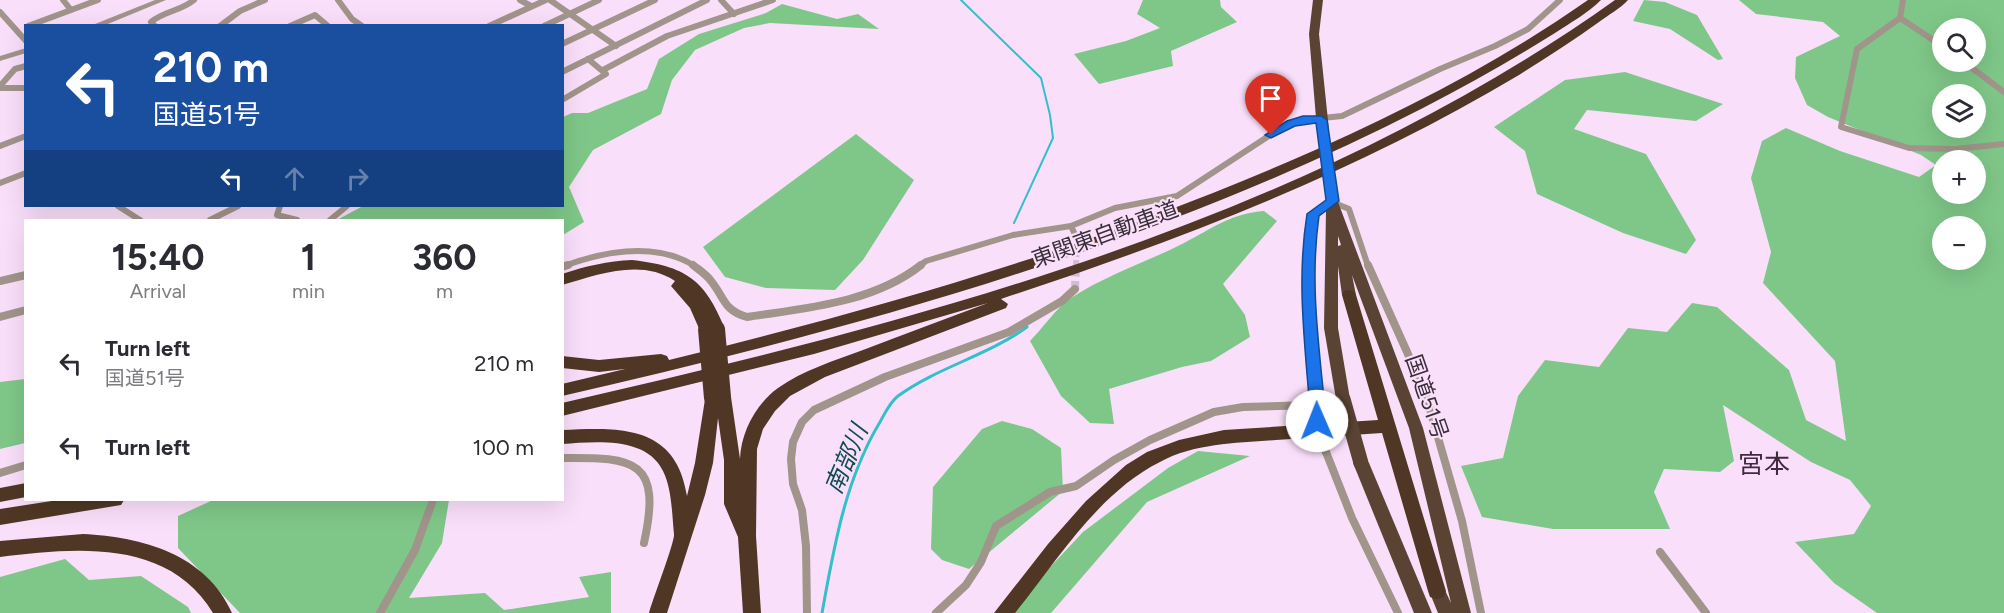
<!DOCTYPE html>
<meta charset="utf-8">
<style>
:root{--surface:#fff;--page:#f2f2f3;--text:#2b2b33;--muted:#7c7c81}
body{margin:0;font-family:Figtree,"Noto Sans JP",sans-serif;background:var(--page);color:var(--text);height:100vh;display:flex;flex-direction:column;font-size:22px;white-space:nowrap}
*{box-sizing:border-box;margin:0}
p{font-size:20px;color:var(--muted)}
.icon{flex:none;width:33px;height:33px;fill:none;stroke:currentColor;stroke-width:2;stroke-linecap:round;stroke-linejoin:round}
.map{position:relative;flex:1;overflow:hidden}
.sheet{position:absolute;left:24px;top:219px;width:540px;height:282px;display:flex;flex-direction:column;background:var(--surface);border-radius:0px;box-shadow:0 6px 24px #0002}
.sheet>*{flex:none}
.banner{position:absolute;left:24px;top:24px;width:540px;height:183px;border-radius:0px;box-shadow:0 6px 24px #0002;background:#1a4fa0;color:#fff;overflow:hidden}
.tools{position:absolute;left:1932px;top:18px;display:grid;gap:12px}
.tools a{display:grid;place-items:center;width:54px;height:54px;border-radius:50%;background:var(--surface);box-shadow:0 6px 24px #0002;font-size:30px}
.pin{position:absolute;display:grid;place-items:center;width:51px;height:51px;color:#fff;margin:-62px -26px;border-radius:50% 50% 50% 0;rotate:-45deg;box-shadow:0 0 6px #0007}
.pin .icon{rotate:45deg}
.me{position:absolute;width:66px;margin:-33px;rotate:359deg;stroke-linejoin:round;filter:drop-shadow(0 0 4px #0008)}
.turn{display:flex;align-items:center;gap:21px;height:126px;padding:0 30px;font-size:27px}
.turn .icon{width:78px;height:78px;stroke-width:2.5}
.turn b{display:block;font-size:42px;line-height:51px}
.lanes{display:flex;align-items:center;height:57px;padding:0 30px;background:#0003;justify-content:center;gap:30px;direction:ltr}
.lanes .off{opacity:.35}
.eta{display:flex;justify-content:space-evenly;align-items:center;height:102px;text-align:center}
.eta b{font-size:36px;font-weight:700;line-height:42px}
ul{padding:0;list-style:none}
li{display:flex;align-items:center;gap:18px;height:84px;padding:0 30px}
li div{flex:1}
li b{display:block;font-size:22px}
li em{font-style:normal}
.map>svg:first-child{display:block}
.forest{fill:#7fc788;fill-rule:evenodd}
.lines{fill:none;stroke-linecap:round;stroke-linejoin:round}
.stream-far1{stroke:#33bfcb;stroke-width:2}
.stream{stroke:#33bfcb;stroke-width:3}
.minor-tunnel-far1{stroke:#d3bcd3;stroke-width:6;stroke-dasharray:6 3;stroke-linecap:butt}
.minor-tunnel{stroke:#d3bcd3;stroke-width:8;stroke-dasharray:8 4.5;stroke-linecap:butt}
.minor-far1{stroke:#a1948b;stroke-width:6}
.minor{stroke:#a1948b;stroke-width:8}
.tertiary{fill:#a1948b;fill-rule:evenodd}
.trunk{fill:#5a4332;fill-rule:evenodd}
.motorway{fill:#503725;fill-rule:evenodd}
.minor-bridge{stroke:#a1948b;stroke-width:8}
.trunk-bridge-far1{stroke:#5a4332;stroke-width:11}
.trunk-bridge{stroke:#5a4332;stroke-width:15}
.motorway-bridge{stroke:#503725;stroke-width:16}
.route{fill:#1a73e8;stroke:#114b97;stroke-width:1.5}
.labels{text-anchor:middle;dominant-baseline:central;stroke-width:4.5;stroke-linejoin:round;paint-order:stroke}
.street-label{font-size:22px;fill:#382e38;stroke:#fadffa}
.water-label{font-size:24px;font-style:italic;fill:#114b51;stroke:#fadffa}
.quarter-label{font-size:26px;fill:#3f2a40;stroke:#fadffa}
</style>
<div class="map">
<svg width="2004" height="613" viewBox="0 0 2004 613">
<rect width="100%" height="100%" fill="#fadffa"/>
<g class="forest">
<polygon points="1143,0 1220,0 1221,7 1237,22 1171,51 1173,66 1099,84 1074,54 1126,41 1160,28 1137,14"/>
<polygon points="1644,0 1665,2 1697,15 1723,59 1718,60 1670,29 1633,21"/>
<path d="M1739 0H2004V613H1877L1834 583 1795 542 1854 534 1871 506 1850 480 1811 462 1723 405 1734 461 1720 472 1664 469 1654 492 1670 529H1553L1482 517 1461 466 1503 458 1518 396 1545 360 1599 367 1628 328 1667 332 1692 303 1717 307 1789 370 1806 420 1846 441 1835 361 1763 283 1771 252 1751 178 1762 141 1786 128 1840 151 1919 177 1936 165 1921 155 1828 117 1807 105 1795 78 1796 57 1840 36 1823 22 1756 14ZM1942 28H1976V62H1942ZM1942 94H1976V128H1942ZM1942 160H1976V194H1942ZM1942 226H1976V260H1942Z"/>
<polygon points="782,4 837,19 858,14 879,29 770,23 744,28 695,50 672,80 661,114 593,150 569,187 584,222 563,235 562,220 337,220 363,206 562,206 563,117 572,113 588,113 647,89 659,59 699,34 766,13"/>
<polygon points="1625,72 1723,104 1696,121 1587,110 1574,129 1646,154 1696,240 1686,254 1623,233 1537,194 1525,151 1494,127 1565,80"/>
<polygon points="856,134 914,180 863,260 835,290 766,288 725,277 703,247"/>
<path d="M1264 211 1277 221 1223 284 1245 315 1250 337 1211 361 1182 367 1109 389 1114 424 1090 423 1061 396 1030 341C1043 328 1056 308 1071 298 1106 275 1147 262 1184 243 1211 229 1232 213 1264 211Z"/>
<polygon points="25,379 25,443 0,449 0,382"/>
<polygon points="1002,421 1032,429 1061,448 1063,491 969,569 942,560 931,549 933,487 982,429"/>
<polygon points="1198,451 1250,456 1147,502 1051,613 1007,613 1083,532 1168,468"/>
<polygon points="213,500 449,500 442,543 409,598 485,593 504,610 589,597 579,577 611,572 611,613 240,613 178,548 178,516"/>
<polygon points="65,559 89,580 141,576 188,607 191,613 0,613 0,577"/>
</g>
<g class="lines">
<polyline class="stream-far1" points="961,0 1041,78 1050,115 1053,138 1014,223"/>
<path class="stream" d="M822 613C834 547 845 480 880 422 885 413 890 402 898 396 938 367 987 356 1027 327"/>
<polyline class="minor-tunnel-far1" points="1076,266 1077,245"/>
<polyline class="minor-tunnel" points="1075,289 1076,265"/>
<g class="minor-far1">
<polyline points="63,0 71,10"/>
<polyline points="338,0 352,19 362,26"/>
<polyline points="520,0 531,6"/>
<polyline points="550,0 616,46"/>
<polyline points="721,0 734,14"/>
<polyline points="1903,0 1900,18 1857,49 1841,127 1909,148 1955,149 2004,144"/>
<polyline points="0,12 26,41"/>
<polyline points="1900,18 1942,46"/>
<polyline points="28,26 98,0"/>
<path d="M155 26 151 22C164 11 181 11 194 0"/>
<polyline points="220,26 240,11 265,0"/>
<polyline points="290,26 315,15 328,26"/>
<polyline points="489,26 546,0"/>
<polyline points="544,26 599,0"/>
<polyline points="562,44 655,0"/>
<polyline points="1964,62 2004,92"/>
<polyline points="603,70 667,36 773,0"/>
<polyline points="562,72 707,0"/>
<polyline points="0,86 15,69 26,66"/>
<polyline points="0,88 26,88"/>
<polyline points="562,100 606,74 588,59"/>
<polyline points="0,146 26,136"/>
<polyline points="0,183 26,173"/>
<polyline points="118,206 140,220"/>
<polyline points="280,206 277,215 297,220"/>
<polyline points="210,220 238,206"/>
<polyline points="330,220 347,206"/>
<polyline points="1071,226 1077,239"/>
<path d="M564 266C605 251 656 242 695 266"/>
<polyline points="919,266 926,261 1013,235 1071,226 1115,208 1177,196 1281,128 1303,120 1342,116 1440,69 1495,46 1528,29 1560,0"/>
<polyline points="1308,266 1313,215 1332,202 1349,209 1368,266"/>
</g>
<g class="minor">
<path d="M693 265C699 270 706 274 711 281 725 298 723 310 747 317 806 308 873 303 921 265"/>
<polyline points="1368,265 1425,392 1462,521 1481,613"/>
<polyline points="562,267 568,265"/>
<polyline points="0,281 26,275"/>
<polyline points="0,317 26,310"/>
<polyline points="1326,452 1352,518 1398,613"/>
<path d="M562 458C636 457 662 461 644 543"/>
<polyline points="0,473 26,465"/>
<polyline points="1660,552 1706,613"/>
<polyline points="380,613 415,550 433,500"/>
<polyline points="807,613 806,546 802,510 793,484 791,459 793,442 802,422 814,410 885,377 1009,332 1062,301 1075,289"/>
<polyline points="936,613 966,585 981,562 996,526 1050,492 1076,486 1114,460 1150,440 1214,412 1243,407 1312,405 1317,399 1309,307 1308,265"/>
</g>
<g class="tertiary">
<polygon points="155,0 166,0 103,26 90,26"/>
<polygon points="26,48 26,53 0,61 0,56"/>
</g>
<g class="trunk">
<polygon points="1313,0 1323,0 1319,34 1329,130 1323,134 1317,130 1309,34"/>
<path d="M1332 198 1338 202 1423 428 1471 613H1438L1429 591 1431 586 1437 583 1443 586 1451 603 1409 428 1352 275 1356 295 1349 300 1342 295 1338 266V328L1350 399 1348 403H1338L1336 399 1324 328 1326 210 1328 207 1326 202ZM1338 236 1341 245 1338 246Z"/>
<polygon points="1361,457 1366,459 1369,463 1432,613 1414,613 1353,463 1356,459"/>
</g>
<g class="motorway">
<path d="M1588 0H1601C1588 13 1570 23 1555 33 1512 60 1468 85 1423 108 1152 247 859 328 562 396V384L625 369 599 372 562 368V356L599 360 661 354 667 356 669 360C881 308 1089 248 1290 161 1394 116 1495 65 1588 0Z"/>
<path d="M1615 0H1628C1620 9 1608 15 1599 22 1573 41 1546 58 1519 75 1357 172 1180 240 1001 299L1008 304 1006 308 825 377 790 396 775 411 763 429 757 449 756 536 761 613H743L738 537 724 504V460L718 418 713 463 705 495 667 613H649C652 601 675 542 674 534 672 515 672 489 663 471 646 436 595 442 562 444V430C621 427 676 425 687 496L695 463 706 393 723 391 729 392 731 397 740 459C741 432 756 404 778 388 803 370 834 361 863 350 904 334 946 319 988 303L814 354 562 416V403C926 320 1307 220 1615 0Z"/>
<path d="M632 260C685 266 705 279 725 329L722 333H701L690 308 671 286 675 281C641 258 597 275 562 285V274C586 266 608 261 632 260Z"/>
<path d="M1349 290 1354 291 1356 295 1446 591 1444 597 1437 599 1430 597 1428 591 1382 433C1347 435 1312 438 1276 440 1238 443 1195 443 1160 462 1098 493 1057 561 1015 613H994L1048 544 1086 501 1126 465 1147 452 1179 440 1224 430 1378 420 1342 295 1344 291Z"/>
<polygon points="26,483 26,497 0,502 0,488"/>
<polygon points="58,500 124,500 121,505 0,525 0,509"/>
<path d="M83 534C142 537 206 554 232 613H213C168 538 74 548 0 557V541Z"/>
</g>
<polyline class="minor-bridge" points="1312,405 1326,452"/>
<polyline class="trunk-bridge-far1" points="1323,130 1332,199"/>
<polyline class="trunk-bridge" points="1343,399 1361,463"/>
<g class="motorway-bridge">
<polyline points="706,329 712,398"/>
<polyline points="717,329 723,397"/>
</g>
</g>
<path class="route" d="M1303 116H1321L1327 120 1339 201 1319 216C1310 278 1318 338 1324 399L1320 405 1324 421 1322 425H1312L1305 405 1309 398C1304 336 1297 276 1307 214L1326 200 1316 123 1295 126 1271 138 1265 135 1287 121Z"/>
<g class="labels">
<g class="street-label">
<text transform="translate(1105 234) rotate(-20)">東関東自動車道</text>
<text transform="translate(1427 397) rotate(71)">国道51号</text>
</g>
<g class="water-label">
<text transform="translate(846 459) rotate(-67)">南部川</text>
</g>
<g class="quarter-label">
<text x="1764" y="464">宮本</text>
</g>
</g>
</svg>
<div class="tools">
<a><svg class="icon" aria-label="search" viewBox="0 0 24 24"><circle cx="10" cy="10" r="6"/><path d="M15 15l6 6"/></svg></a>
<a><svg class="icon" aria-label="layers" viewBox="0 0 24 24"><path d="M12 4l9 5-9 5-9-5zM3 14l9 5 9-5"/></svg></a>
<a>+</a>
<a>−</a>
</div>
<div class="pin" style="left:1271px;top:135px;background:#d93025"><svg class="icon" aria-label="arrive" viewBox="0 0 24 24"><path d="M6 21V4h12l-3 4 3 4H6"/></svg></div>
<svg class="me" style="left:1317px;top:421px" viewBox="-20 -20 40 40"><circle r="19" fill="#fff"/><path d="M0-13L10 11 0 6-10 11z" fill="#1a73e8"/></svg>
<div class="banner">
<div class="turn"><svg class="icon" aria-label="left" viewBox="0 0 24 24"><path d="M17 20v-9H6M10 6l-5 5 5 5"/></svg><div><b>210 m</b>国道51号</div></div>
<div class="lanes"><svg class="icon" aria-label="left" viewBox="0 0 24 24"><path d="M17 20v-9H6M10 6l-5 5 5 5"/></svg><svg class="icon off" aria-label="ahead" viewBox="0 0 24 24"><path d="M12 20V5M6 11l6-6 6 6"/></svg><svg class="icon off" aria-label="right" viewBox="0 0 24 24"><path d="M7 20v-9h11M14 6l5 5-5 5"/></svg></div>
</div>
<section class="sheet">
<div class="eta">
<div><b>15:40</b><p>Arrival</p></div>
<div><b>1</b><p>min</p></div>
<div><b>360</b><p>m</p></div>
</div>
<ul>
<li><svg class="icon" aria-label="left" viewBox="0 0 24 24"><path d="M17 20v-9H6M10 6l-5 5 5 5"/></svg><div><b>Turn left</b><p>国道51号</p></div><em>210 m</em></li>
<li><svg class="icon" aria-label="left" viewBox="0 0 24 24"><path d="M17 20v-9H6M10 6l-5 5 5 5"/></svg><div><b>Turn left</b></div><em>100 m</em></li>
</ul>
</section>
</div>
